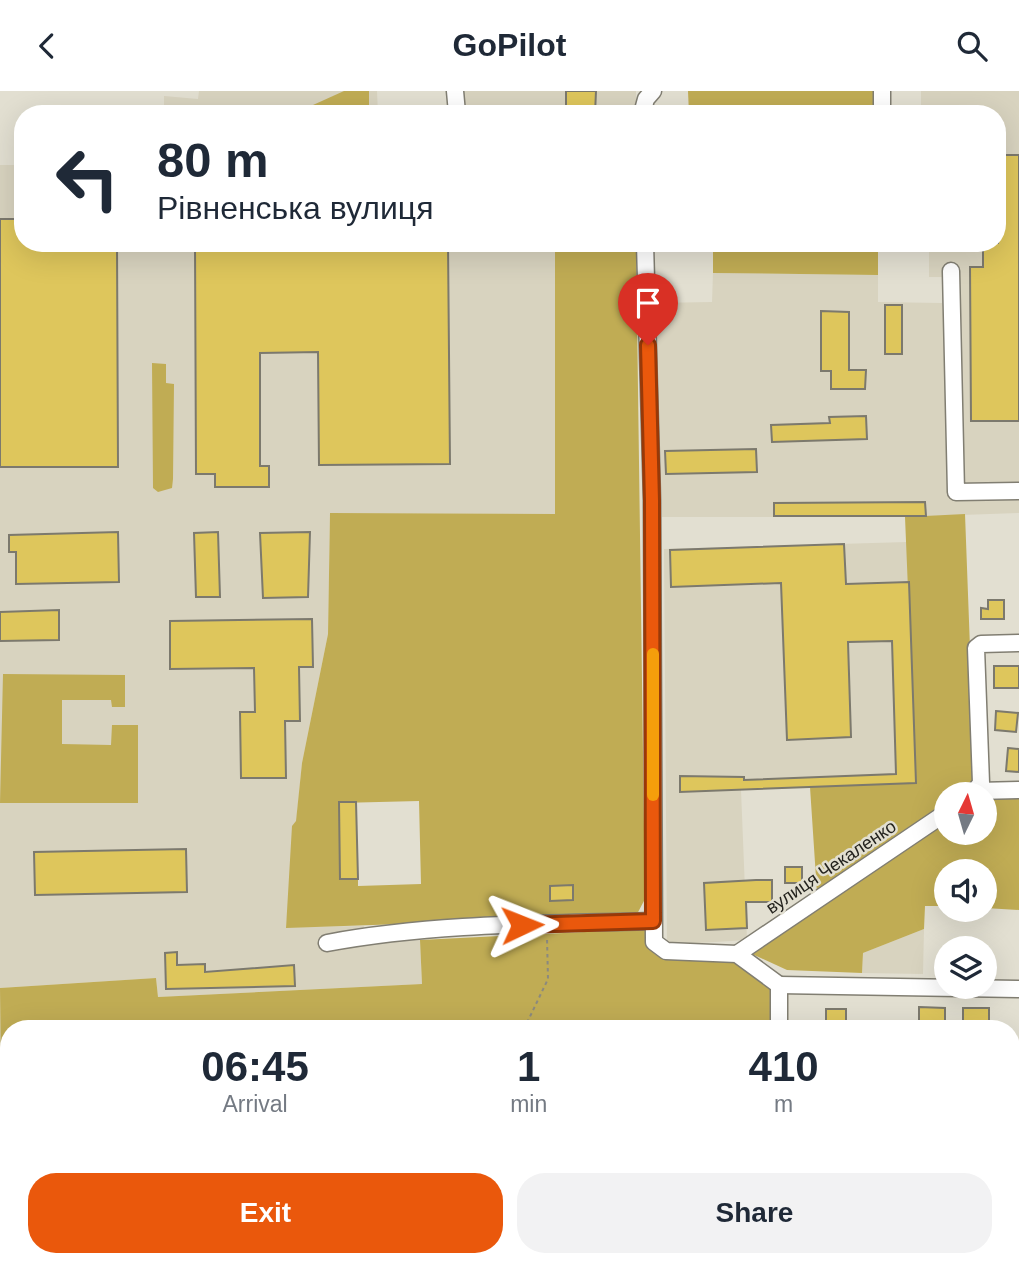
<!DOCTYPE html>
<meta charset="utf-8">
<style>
:root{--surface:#fff;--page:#f2f2f3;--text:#1f2937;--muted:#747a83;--accent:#ea580c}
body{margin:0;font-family:Helvetica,sans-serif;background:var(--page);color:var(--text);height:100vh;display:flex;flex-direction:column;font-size:26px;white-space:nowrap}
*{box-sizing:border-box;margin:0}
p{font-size:23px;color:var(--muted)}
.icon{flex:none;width:38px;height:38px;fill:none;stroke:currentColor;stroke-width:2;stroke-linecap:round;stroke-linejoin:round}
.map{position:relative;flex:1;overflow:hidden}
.panel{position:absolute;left:0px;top:929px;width:1020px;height:247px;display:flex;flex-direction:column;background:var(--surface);border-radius:28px 28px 0 0;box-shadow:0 7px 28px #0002}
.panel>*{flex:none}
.guide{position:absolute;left:14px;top:14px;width:992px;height:147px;border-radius:28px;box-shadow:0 7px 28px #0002;background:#fff;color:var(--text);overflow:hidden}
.needle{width:46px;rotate:5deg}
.buttons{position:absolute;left:934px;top:691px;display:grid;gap:14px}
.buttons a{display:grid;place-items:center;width:63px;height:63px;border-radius:50%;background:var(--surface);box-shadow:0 7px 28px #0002;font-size:35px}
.pin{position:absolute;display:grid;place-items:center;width:60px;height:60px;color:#fff;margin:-72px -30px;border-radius:50% 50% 50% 0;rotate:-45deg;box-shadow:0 0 7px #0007}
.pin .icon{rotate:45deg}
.me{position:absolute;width:77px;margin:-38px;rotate:88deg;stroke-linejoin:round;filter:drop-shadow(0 0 5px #0008)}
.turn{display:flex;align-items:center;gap:24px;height:147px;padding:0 28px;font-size:32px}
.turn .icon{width:91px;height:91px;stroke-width:2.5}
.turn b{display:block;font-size:49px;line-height:60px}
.eta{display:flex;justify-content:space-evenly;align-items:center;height:119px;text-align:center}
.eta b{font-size:42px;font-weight:700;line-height:49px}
.cta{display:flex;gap:14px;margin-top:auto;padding:14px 28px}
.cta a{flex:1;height:80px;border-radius:28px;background:var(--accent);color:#fff;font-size:28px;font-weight:700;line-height:80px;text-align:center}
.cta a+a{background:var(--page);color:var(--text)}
header{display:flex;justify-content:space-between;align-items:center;height:91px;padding:0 28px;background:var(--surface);font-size:32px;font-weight:700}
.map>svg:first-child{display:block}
.built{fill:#d8d3bf}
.green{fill:#c0ac54;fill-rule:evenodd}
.building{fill:#dec65c;stroke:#7c796d;stroke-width:2}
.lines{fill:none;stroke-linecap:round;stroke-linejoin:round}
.minor-casing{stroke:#817e72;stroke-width:19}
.path{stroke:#8b897f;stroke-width:2;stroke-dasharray:3.5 3.5;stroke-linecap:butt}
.minor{stroke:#fff;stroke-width:16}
.route-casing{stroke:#983908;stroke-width:18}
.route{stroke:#ea580c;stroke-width:12}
.slow{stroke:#f59e0b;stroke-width:12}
.labels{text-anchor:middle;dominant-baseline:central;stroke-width:5;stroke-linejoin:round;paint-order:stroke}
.street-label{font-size:18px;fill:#24231e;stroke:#e2dfd1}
</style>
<header><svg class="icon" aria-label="back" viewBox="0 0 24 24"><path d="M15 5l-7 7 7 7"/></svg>GoPilot<svg class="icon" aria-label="search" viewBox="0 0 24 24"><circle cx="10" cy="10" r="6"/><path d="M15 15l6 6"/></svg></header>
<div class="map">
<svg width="1019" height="1175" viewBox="0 0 1019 1175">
<rect width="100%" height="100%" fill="#e2dfd1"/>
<g class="built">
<polygon points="199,0 377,0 378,23 164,23 164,5 198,8"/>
<polygon points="461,0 636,0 636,23 463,22"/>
<polygon points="921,0 1019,0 1019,422 905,426 662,426 655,212 712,211 713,182 878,184 878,211 942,212 943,186 929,186 929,152 998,152 998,23 921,23"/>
<polygon points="0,74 23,74 23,152 555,152 555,423 330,422 328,543 302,672 286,836 364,835 365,853 420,849 422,893 158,906 156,887 0,897"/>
<rect x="652" y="152" width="87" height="8"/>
<polygon points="907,451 916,692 741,699 747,849 667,854 664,458"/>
<polygon points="924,838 923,883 862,882 863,862"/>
</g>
<g class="green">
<polygon points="344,0 369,0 369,23 308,23 313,14"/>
<polygon points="688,0 879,0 879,23 689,23"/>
<path d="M555 152H636L645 808 636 825 286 837 292 735 296 730 302 672 328 543 330 422 555 423ZM419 710 421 793 358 795V788H340L339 712Z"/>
<polygon points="739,152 878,152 878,184 713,182 713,160 739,160"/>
<polygon points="152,272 166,273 166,292 174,293 173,388 172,397 158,401 153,397"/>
<polygon points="965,423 975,691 962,703 947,704 947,714 817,802 810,696 916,692 905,426"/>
<polygon points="3,583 125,584 125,616 112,616 111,609 62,609 62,653 111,654 112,634 138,634 138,712 0,712"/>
<polygon points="1019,704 1019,819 985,817 985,780 947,780 947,815 925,815 924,838 863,862 862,882 787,879 752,863 947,731 947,742 985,742 985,705"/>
<path d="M645 838C646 854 649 862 664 868L735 871 771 892 774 905 771 938H9V998H1L0 897 156 887 158 906 422 893 420 849Z"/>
<polygon points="420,1167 492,1167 492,1173 420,1175"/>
</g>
<g class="building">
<polygon points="566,0 596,0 595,23 566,23"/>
<polygon points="998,64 1019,64 1019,330 971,330 970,176 983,176 983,152 998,152"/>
<polygon points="0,128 23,128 23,152 117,152 118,376 0,376"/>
<polygon points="195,152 448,152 450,373 319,374 318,261 260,262 260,375 269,375 269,396 215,396 215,383 196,383"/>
<rect x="885" y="214" width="17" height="49"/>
<polygon points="821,220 849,221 849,279 866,279 865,298 831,298 831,280 821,280"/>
<polygon points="866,325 867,348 772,351 771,334 830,332 829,326"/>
<polygon points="756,358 757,381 666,383 665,360"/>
<polygon points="925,411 926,425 774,425 774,412"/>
<polygon points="118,441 119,491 16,493 16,461 9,461 9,444"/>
<polygon points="218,441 220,506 196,506 194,442"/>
<polygon points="310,441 308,506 263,507 260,442"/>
<polygon points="844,453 846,493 909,491 916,692 680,701 680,685 744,686 744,689 896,683 892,550 848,551 851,646 787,649 781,492 671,496 670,459"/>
<polygon points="988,509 1004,509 1004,528 981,528 981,517 988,518"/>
<polygon points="59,519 59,549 0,550 0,521"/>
<polygon points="312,528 313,576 299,576 300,630 285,630 286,687 241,687 240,621 255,621 254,577 170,578 170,530"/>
<rect x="994" y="575" width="25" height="22"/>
<polygon points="996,620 1018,622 1016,641 995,639"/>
<polygon points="1008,657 1019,658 1019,681 1006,680"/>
<polygon points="339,711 356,711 358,788 340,788"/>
<polygon points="186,758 187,801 35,804 34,761"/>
<rect x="785" y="776" width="17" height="16"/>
<polygon points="756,789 772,789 772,811 746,811 747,837 706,839 704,792"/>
<polygon points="573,794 573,809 550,810 550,795"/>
<polygon points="177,861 177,874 205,873 205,881 294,874 295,895 166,898 165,862"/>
<polygon points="919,916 945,917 945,938 919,938"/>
<rect x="963" y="917" width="26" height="21"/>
<rect x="826" y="918" width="20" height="20"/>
<rect x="0" y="1005" width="9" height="69"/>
</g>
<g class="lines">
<g class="minor-casing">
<g id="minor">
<polyline points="455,0 457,22"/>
<polyline points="642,23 646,8 653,0"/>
<polyline points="882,23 882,0"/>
<polyline points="645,152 652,409 654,851 666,860 737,863 779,894"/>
<polyline points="951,180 956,401 1019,400"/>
<polyline points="978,700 1019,699"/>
<polyline points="972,704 981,692 976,557 981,553 1019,552"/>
<path d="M327 852C434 832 544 833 653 830"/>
<polyline points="737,863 947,721"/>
<polyline points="779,894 1019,898"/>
<polyline points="779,938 779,894"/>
<polyline points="0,1090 9,1089"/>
<polyline points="1012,1104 1019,1104"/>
<polyline points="502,1167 502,1175"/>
<polyline points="774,1175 774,1167"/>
</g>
</g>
<polyline class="path" points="524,938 548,888 547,847"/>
<use href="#minor" class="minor"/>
</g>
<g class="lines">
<g class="route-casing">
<polyline id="route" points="522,834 653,830 652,410 648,254"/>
</g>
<use href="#route" class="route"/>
<polyline class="slow" points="653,563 653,704"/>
</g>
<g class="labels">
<g class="street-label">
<text transform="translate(831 776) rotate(-34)">вулиця Чекаленко</text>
</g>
</g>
</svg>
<div class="buttons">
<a><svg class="needle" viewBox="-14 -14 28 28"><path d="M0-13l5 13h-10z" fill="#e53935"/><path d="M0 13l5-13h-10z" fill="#747a83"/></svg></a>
<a><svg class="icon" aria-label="sound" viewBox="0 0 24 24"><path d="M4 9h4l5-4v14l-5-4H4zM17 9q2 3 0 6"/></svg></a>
<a><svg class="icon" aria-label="layers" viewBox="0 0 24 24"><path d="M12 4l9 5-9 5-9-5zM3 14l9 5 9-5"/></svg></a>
</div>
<div class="pin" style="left:648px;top:254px;background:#d93025"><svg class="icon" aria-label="arrive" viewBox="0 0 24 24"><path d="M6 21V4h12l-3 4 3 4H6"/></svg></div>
<svg class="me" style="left:522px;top:834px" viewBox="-20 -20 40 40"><path d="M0-17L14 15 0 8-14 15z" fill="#ea580c" stroke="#fff" stroke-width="4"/></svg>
<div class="guide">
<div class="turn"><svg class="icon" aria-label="left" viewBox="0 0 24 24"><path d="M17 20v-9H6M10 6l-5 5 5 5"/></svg><div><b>80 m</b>Рівненська вулиця</div></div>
</div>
<section class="panel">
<div class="eta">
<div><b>06:45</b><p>Arrival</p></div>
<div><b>1</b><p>min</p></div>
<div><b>410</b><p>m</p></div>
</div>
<div class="cta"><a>Exit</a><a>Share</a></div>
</section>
</div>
